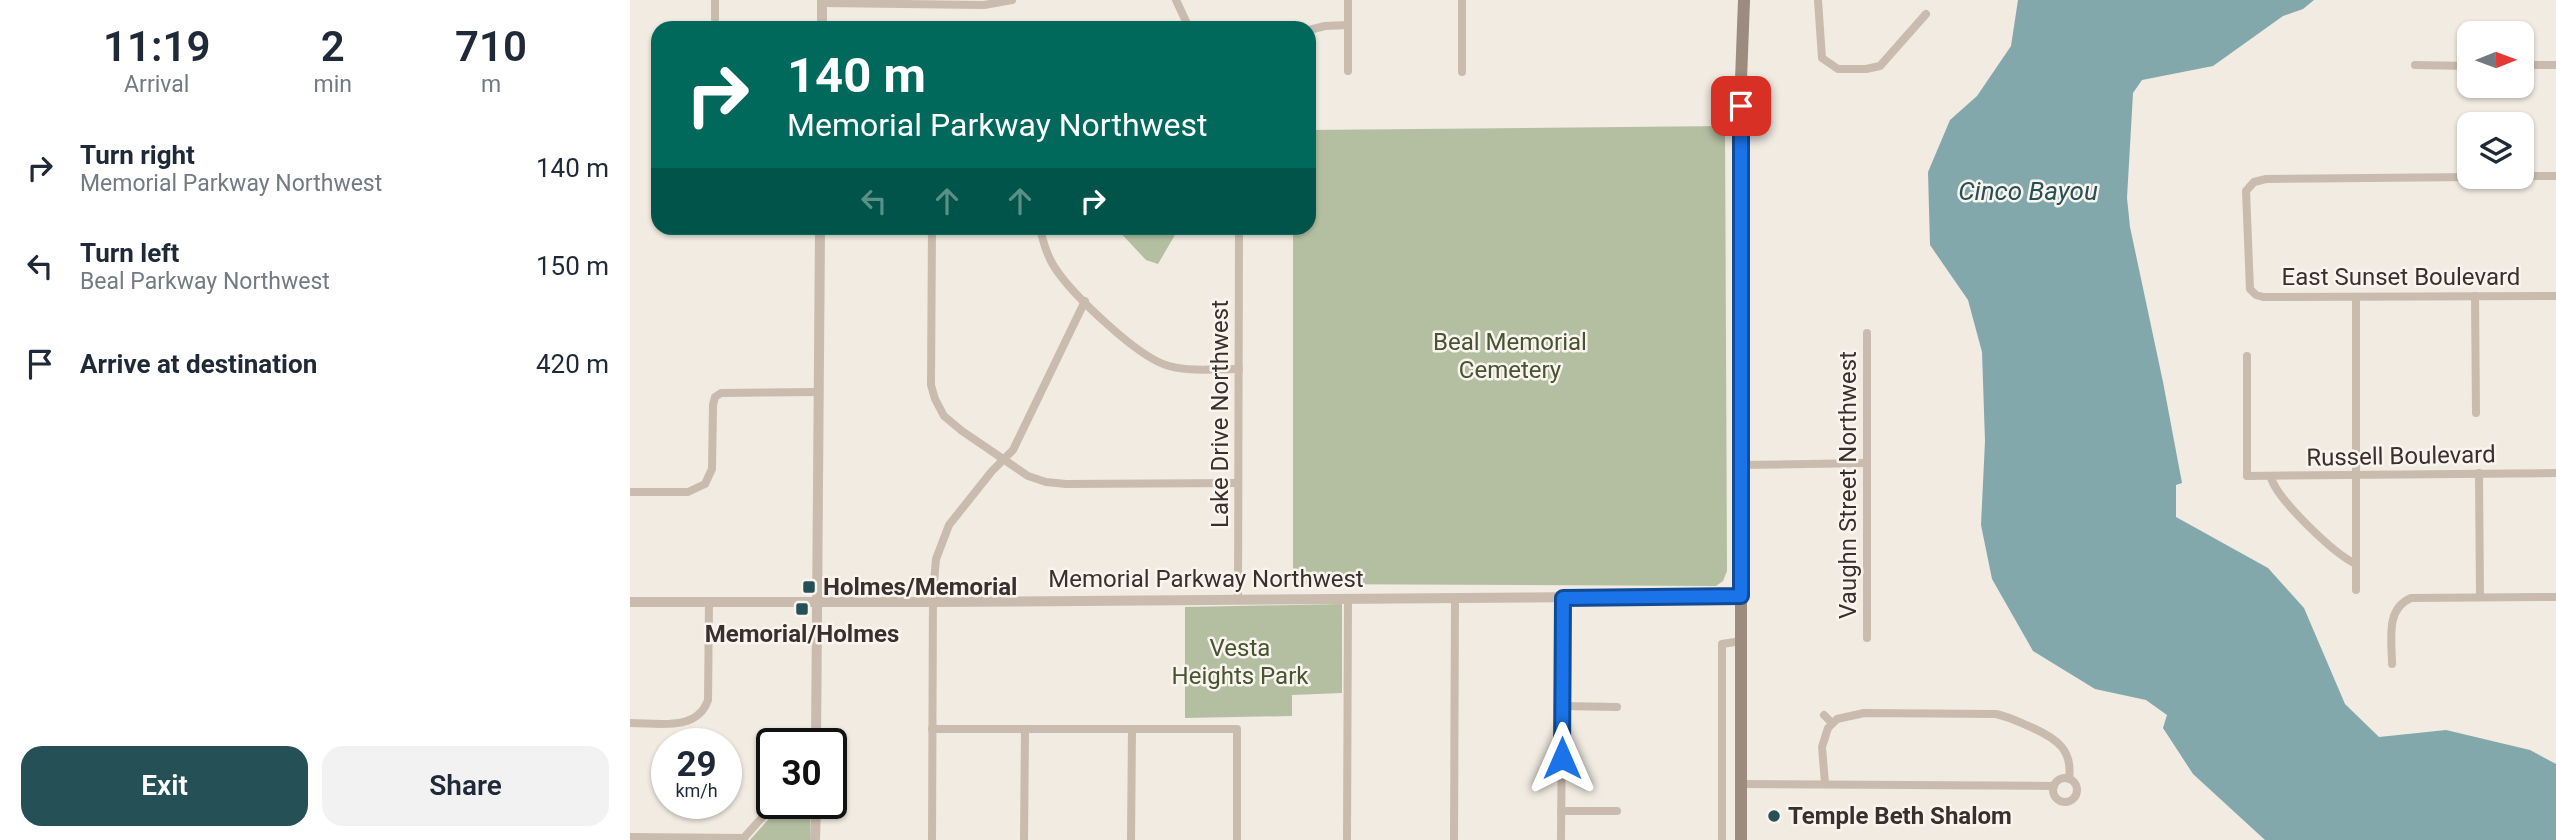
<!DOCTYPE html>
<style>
:root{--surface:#fff;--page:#f2f2f3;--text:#1f2937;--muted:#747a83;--accent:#255056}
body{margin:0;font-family:Roboto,sans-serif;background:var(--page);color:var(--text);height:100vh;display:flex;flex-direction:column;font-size:26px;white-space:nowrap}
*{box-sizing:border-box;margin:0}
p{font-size:23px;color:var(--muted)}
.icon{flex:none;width:38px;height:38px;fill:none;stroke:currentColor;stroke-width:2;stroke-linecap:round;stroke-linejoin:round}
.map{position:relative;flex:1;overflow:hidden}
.sheet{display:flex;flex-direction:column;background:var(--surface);width:630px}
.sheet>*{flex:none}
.hud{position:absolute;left:21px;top:21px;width:665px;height:214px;border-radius:21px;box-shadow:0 2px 5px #0004;background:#00695c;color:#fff;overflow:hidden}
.needle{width:46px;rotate:89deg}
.fabs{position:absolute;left:1827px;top:21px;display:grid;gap:14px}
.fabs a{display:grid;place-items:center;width:77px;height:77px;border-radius:14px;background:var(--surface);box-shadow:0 2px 5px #0004;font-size:35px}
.speed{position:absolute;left:21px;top:728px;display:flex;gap:14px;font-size:35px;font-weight:700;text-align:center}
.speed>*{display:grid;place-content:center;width:91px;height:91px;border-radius:50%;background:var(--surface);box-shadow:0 2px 5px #0004;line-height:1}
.speed small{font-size:18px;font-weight:400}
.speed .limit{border:4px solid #111;border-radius:10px;background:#fff;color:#111}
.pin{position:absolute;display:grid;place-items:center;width:60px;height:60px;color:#fff;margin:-30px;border-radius:14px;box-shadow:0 4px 10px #0006}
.me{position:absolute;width:77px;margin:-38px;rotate:0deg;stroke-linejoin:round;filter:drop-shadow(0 0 5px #0008)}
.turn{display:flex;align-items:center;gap:24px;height:147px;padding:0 21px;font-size:32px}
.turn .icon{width:91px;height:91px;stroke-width:2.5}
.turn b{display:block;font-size:49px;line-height:60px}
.lanes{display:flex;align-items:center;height:66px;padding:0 21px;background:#0003;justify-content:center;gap:35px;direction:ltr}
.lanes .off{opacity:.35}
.eta{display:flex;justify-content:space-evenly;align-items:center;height:119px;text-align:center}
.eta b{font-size:42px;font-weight:600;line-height:49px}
.cta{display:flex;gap:14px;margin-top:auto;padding:14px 21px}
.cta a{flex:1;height:80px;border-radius:21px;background:var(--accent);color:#fff;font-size:28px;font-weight:600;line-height:80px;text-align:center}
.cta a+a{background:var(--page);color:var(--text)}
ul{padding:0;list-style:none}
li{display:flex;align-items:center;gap:21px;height:98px;padding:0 21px}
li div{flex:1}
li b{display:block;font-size:26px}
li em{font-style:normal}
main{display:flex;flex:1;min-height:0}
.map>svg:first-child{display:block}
.green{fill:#b4bfa2}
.water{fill:#83a8ac}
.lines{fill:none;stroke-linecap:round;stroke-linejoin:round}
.minor{stroke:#c9bbae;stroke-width:8}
.tertiary{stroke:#c9bbae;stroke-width:10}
.secondary{stroke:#9c8b7f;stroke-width:12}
.route-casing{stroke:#114b97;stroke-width:18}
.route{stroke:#1a73e8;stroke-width:12}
.poi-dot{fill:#255056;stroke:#f9f4ee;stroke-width:2.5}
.labels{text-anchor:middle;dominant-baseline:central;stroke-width:5;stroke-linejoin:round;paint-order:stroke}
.street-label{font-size:24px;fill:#38302c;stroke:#f9f4ee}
.park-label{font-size:24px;fill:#465432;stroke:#f9f4ee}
.poi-label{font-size:24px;font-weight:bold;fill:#38302c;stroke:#f9f4ee;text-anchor:start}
.water-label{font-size:26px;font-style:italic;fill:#255056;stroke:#f9f4ee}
</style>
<main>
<section class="sheet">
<div class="eta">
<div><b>11:19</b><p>Arrival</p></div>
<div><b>2</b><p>min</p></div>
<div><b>710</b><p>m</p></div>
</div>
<ul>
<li><svg class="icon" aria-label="right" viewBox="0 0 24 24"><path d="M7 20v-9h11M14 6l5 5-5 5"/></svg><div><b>Turn right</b><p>Memorial Parkway Northwest</p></div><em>140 m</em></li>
<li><svg class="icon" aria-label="left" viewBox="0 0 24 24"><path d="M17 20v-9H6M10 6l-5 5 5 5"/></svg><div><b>Turn left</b><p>Beal Parkway Northwest</p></div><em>150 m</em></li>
<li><svg class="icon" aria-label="arrive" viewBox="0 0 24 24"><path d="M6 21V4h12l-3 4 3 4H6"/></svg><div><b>Arrive at destination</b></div><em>420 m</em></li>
</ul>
<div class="cta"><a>Exit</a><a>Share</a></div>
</section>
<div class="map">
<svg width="1926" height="840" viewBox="0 0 1926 840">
<rect width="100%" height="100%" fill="#f1ebe1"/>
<g class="green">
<polygon points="1095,126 1097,571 1093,581 1086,586 663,584 663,228 679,228 679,130"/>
<polygon points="486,228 549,228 528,264 516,260"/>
<polygon points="712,604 712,693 662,695 662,716 555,718 555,607"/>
<polygon points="153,803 180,803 180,840 120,840"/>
</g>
<polygon class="water" points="1388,0 1684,0 1673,9 1653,16 1583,66 1512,80 1503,93 1497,198 1500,227 1533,382 1552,483 1546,485 1546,517 1638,568 1674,608 1715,704 1749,737 1816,730 1900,750 1926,764 1926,840 1635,840 1563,774 1533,728 1537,715 1516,700 1465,689 1403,651 1362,579 1351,525 1355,441 1352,352 1338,300 1300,245 1298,172 1320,120 1347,96 1381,46"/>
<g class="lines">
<g class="minor">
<polyline points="546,0 559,28"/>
<polyline points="718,0 718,71"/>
<polyline points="1188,0 1192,58 1208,69 1236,69 1250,66 1296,14"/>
<polyline points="192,3 354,5 382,0"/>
<polyline points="85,19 85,0"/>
<polyline points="679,30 695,26 718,25"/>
<polyline points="1785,65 1839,66"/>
<polyline points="1892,65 1926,65"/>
<polyline points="832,72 832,0"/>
<polyline points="1892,176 1926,176"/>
<polyline points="1845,177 1636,179 1624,182 1616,191 1620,289 1626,295 1633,297 1926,296"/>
<polyline points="302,228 301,385 305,399 314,416 332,431 398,476 416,482 436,484 608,483"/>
<path d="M410 228C413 242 417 256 425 268 443 295 508 358 539 366 561 372 586 369 609 369"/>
<polyline points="1845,296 1846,413"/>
<polyline points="1237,333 1237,638"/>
<polyline points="1617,356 1617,476 1926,473"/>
<polyline points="1111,465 1237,463"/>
<polyline points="1849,473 1850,597"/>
<path d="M1641 478C1648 500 1704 554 1726 564"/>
<polyline points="0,492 58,492 75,484 82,469 83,405 85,397 91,393 189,392"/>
<polyline points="1726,590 1726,297"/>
<polyline points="608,600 609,228"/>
<path d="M1762 664C1762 640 1755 609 1781 598L1926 597"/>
<polyline points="932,706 987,707"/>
<polyline points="1194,715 1202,723"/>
<path d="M0 723C28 723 67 732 78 700L79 602"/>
<polyline points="302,729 607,729 607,840"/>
<circle cx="1435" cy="790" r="12"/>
<path d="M1195 783 1192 747 1198 728 1207 719 1234 713 1366 714C1380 717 1391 723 1403 728 1427 739 1443 750 1439 779"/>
<polyline points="1111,784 1424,786"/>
<polyline points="931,811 987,811"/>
<polyline points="0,837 114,838"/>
<polyline points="112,840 145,803"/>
<polyline points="302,840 303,593 306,559 319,525 362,471 383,450 455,301"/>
<polyline points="394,840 395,729"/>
<polyline points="501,840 502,729"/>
<polyline points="717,840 718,599"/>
<polyline points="824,840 825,598"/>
<polyline points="931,840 933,598"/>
<polyline points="1092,840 1092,644 1111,641"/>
</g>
<g class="tertiary">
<polyline points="192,28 192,0"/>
<polyline points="0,602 304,602 1111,596"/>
<polyline points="186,744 190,228"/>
<polyline points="185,840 186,803"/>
</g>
<polyline class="secondary" points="1111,840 1111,80 1114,0"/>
</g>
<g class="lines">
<g class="route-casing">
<polyline id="route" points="932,758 933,598 1111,596 1111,106"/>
</g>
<use href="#route" class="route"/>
</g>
<g class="poi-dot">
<rect x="172" y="580" width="14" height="14" rx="3.5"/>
<rect x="165" y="602" width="14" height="14" rx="3.5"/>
<circle cx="1144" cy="816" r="7"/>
</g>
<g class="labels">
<g class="street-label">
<text x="1771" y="277">East Sunset Boulevard</text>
<text transform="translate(590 414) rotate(-90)">Lake Drive Northwest</text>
<text transform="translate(1771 456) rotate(-1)">Russell Boulevard</text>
<text transform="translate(1218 485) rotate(-90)">Vaughn Street Northwest</text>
<text x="576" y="579">Memorial Parkway Northwest</text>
</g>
<g class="park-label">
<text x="880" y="342">Beal Memorial<tspan x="880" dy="28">Cemetery</tspan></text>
<text x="610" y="648">Vesta<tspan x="610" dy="28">Heights Park</tspan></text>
</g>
<g class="poi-label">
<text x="193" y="587">Holmes/Memorial</text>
<text x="172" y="634" text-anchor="middle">Memorial/Holmes</text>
<text x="1158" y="816">Temple Beth Shalom</text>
</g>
<g class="water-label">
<text x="1398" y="191">Cinco Bayou</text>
</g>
</g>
</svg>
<div class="fabs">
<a><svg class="needle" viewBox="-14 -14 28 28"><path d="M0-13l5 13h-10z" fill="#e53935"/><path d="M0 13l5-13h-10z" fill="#747a83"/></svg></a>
<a><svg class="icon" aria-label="layers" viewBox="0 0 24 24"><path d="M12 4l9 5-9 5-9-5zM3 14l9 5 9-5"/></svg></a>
</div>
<div class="speed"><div>29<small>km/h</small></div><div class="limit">30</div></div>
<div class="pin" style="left:1111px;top:106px;background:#d93025"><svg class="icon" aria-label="arrive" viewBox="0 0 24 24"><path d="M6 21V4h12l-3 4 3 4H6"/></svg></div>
<svg class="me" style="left:932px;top:758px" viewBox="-20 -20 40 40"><path d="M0-17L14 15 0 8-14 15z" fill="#1a73e8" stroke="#fff" stroke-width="4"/></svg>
<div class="hud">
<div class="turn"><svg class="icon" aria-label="right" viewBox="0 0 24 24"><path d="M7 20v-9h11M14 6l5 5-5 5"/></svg><div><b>140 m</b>Memorial Parkway Northwest</div></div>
<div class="lanes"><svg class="icon off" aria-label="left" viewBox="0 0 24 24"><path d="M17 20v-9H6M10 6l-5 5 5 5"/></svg><svg class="icon off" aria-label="ahead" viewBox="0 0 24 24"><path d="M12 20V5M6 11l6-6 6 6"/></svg><svg class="icon off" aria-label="ahead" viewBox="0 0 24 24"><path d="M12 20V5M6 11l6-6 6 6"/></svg><svg class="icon" aria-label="right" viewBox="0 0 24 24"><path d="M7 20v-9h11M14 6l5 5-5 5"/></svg></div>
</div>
</div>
</main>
